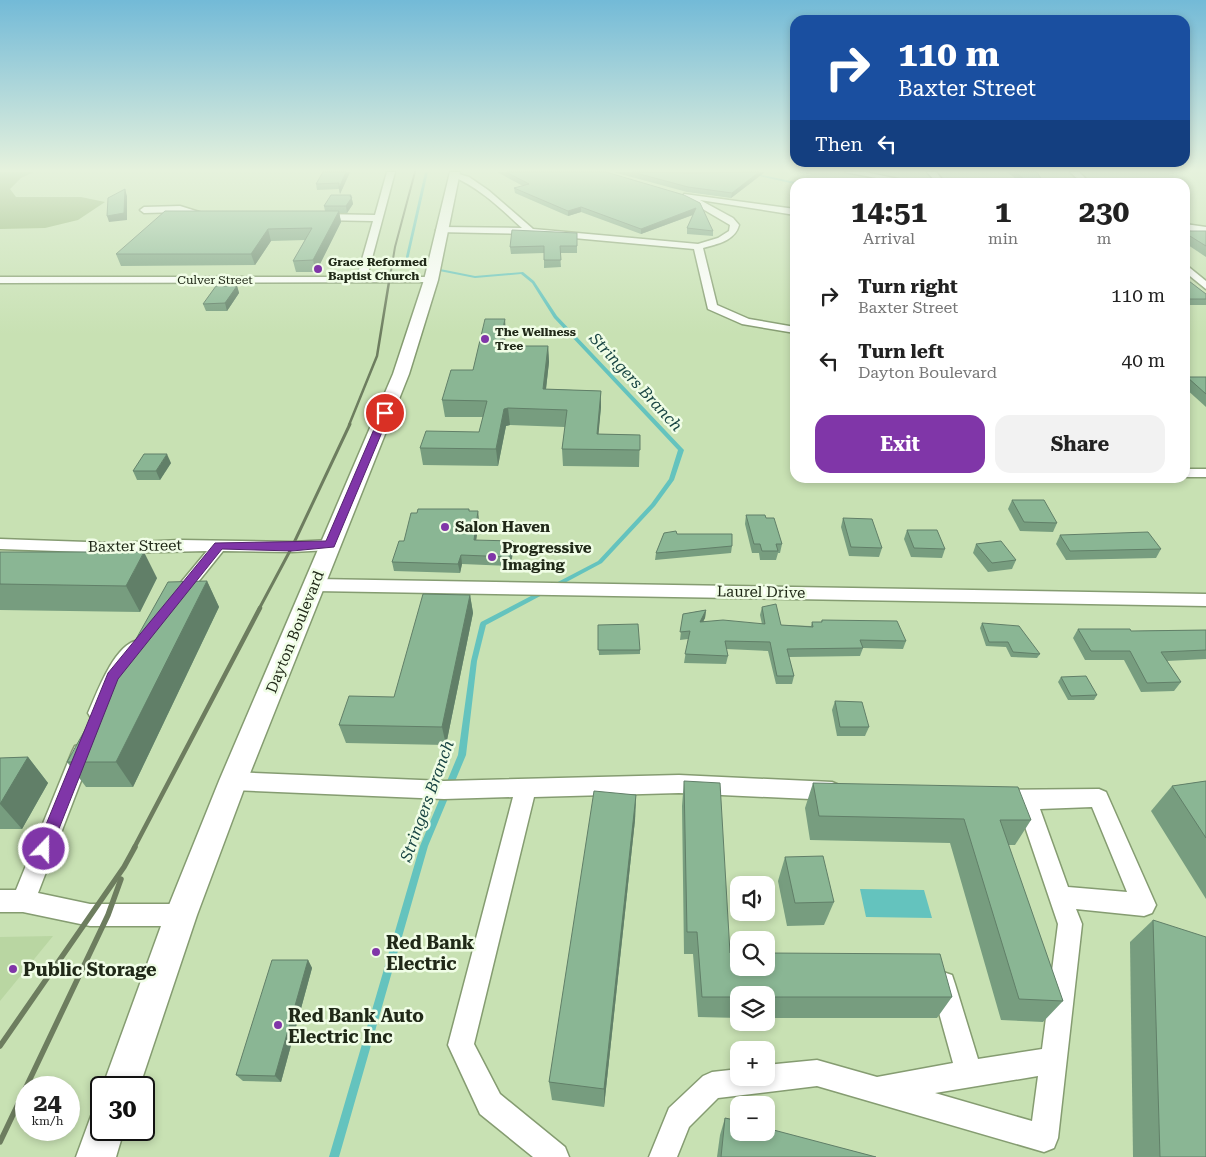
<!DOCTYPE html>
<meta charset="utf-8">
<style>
:root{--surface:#fff;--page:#f2f2f2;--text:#222;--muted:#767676;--accent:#8036a8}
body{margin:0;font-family:"Roboto Serif",serif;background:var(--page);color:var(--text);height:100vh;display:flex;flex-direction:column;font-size:19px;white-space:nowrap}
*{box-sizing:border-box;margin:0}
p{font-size:16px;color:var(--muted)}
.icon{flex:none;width:28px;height:28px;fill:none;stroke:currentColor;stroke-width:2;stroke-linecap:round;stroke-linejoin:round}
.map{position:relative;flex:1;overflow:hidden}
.side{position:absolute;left:790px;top:178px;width:400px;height:305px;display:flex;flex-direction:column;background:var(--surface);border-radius:15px;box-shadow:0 2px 8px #0003}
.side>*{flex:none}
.banner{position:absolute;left:790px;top:15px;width:400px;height:152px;border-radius:15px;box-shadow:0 2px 8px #0003;background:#1a4fa0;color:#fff;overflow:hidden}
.controls{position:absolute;left:730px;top:876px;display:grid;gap:10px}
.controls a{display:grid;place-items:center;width:45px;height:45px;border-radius:10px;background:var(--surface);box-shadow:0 2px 8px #0003;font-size:25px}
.speed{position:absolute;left:15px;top:1076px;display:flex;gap:10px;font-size:25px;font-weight:700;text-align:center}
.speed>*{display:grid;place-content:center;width:65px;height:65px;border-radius:50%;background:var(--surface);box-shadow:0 2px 8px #0003;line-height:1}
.speed small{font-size:12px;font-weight:400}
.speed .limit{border:2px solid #111;border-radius:8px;background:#fff;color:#111}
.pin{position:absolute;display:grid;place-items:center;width:42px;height:42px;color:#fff;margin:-21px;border:2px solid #fff;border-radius:50%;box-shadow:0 1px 5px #0007}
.me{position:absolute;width:55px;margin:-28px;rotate:22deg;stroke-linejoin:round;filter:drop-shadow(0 0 4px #0008)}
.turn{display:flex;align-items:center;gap:18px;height:105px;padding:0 25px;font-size:22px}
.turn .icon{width:65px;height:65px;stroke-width:2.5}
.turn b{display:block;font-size:35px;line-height:42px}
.then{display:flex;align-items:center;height:48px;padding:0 25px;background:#0003;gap:10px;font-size:19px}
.eta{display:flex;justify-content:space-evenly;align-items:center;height:85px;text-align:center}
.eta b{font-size:30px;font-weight:700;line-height:35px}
.action{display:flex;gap:10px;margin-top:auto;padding:10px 25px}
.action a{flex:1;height:58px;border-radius:15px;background:var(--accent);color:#fff;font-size:20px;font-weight:700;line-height:58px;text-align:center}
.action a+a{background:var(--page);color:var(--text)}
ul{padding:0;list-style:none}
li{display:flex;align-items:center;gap:15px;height:65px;padding:0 25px}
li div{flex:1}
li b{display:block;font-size:19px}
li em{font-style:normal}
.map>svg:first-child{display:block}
.built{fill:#b9d6a2}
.forest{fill:#90b074}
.water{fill:#64c3be}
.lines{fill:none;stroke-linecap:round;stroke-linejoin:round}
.stream{fill:#64c3be;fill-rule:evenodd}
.street-casing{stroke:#859c71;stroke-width:3}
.secondary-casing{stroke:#859c71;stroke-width:3}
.street{fill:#fff;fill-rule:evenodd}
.secondary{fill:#fff;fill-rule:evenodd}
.rail-far4{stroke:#6d7d5f;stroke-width:2}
.rail-far3{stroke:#6d7d5f;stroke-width:2.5}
.rail-far2{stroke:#6d7d5f;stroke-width:3}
.rail-far1{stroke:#6d7d5f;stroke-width:4.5}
.rail{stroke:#6d7d5f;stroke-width:5.5}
.wall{fill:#779d7f}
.shaded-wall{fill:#617f68}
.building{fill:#8ab694;stroke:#617f68}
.route{fill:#8036a8;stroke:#53236d}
.poi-dot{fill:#8036a8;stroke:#f0fde6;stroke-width:2}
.labels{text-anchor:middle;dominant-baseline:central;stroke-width:5;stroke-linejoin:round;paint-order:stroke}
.far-poi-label{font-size:12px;font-weight:bold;fill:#202918;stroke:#f0fde6;text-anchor:start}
.far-street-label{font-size:12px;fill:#202918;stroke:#f0fde6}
.poi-label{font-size:15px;font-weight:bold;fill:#202918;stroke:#f0fde6;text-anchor:start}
.street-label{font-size:15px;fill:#202918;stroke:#f0fde6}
.water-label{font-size:16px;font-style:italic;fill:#194543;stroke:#f0fde6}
.near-poi-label{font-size:18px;font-weight:bold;fill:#202918;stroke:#f0fde6;text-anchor:start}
</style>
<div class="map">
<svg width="1206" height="1157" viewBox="0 0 1206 1157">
<rect width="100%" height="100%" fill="#c8e1b3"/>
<polygon class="built" points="53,936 0,1001 0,937"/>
<polygon class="forest" points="0,172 34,172 21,178 10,189 16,197 81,197 105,202 78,220 45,228 0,229"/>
<polygon class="water" points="860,889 924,890 932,918 866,917"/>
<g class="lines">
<g class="stream">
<polygon points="425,172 428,172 408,260 415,264 475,276 523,272 534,281 557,316 684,450 674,480 655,506 602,563 486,625 477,661 466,755 428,846 339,1157 329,1157 420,846 458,755 471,661 480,624 481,622 598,561 651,504 669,479 678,450 554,318 532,283 521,274 475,278 414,266 405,261"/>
<polygon points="748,172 795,182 796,182 795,182 795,184 741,172"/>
<polygon points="1185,231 1206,234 1206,236 1185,233"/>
</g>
<g class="street-casing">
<g id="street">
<polygon points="387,172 395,172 367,277 431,277 436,280 435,282 0,283 0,277 357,277 373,221 320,220 316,217 320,214 375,215"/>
<path d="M452 172 469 177 488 190 533 229 698 244 718 238 729 231 730 225 684 198V194L795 209V215L700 200 733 218 739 225C735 241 717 244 703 248L717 305 749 319 795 327V333L742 324 708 309 694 249 530 234 437 232 436 230 440 227 522 228C500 208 480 188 452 176Z"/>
<polygon points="845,172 865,172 912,182 897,182"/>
<polygon points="927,172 936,172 944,182 936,182"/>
<polygon points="1070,172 1079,172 1089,182 1081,182"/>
<polygon points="180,206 212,216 208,219 180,212 144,213 140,210 144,207"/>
<polygon points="1185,224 1206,227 1206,233 1185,230"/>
<polygon points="1185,264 1206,281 1206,289 1185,272"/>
<rect x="1185" y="469" width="21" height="8"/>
<polygon points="0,539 116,543 181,540 292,542 330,540 335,541 338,545 335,549 330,550 292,552 223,551 182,602 170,602 168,598 207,551 116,553 0,549"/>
<polygon points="315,579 1206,594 1206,606 315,591 309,589 307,585 309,581"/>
<path d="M135 641 141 643 144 648 120 680 105 718 98 721 91 718 88 713C97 693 113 648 135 641Z"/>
<polygon points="82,744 89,746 92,752 38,893 90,904 181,904 189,907 193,915 189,923 181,926 90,926 23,912 0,912 0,890 16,890 72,752 75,746"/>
<polygon points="233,772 444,781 679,775 832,782 839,785 842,791 839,797 832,800 679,793 534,797 474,1044 500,1094 565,1147 569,1157 533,1157 480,1114 448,1045 513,797 444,799 233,790 226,787 223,781 226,775"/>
<path d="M1099 789 1106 792 1156 905 1152 913 1144 916 1076 909 1082 924 1058 1138 1054 1148 1044 1152 817 1086 718 1098 689 1127 677 1157H649L669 1108 703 1076 712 1072 739 1069V1078H766V1065L817 1060 877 1077 953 1063 931 984 934 975 943 972 952 975 955 984 978 1059 1042 1049 1058 924 1019 809 994 805 991 799 994 793 1001 790ZM1092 807 1127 892 1068 887 1040 809ZM1038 1076 1032 1121 935 1093Z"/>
</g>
</g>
<g class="secondary-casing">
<g id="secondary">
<polygon points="450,172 460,172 438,280 409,374 247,781 197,915 139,1088 102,1088 165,915 219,781 393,374 424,280"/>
<polygon points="101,1112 101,1130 124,1130 116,1157 76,1157 91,1116"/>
</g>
</g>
<use href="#street" class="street"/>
<use href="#secondary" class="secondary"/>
<polyline class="rail-far4" points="389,283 395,247 415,172"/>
<polyline class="rail-far3" points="349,425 377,356 389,282"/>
<polyline class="rail-far2" points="259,609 292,547 350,424"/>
<polyline class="rail-far1" points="134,848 260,608"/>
<g class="rail">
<polyline points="0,1046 124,867 135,847"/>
<polyline points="0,1142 108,915 121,879"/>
</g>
</g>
<g class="wall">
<polygon points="323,172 350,172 340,194 339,189 317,190 316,184"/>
<polygon points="497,172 606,172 700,203 713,231 713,236 687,234 687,228 693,215 641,234 581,212 568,216 515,193 514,188 523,186"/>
<polygon points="613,172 765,172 731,198 687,192"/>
<polygon points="1007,172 1037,172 1043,182 1020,182"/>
<polygon points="351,195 353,204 347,213 339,213 341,222 316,272 296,272 293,261 305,240 271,241 255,265 121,266 116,254 325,211 324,206"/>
<polygon points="1187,231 1206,231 1206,257 1185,243 1185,233"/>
<polygon points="577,233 577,253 560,253 561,267 544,268 544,253 511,254 510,247"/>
<polygon points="1185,278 1206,294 1206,305 1185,305"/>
<polygon points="237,286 239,293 227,311 206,311 203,304"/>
<polygon points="506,334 504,346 548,346 549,362 546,389 601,391 601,407 598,434 640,435 639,467 563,466 562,449 565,427 510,425 506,426 498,466 423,465 420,448 479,432 483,417 445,417 442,400 473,370"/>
<polygon points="1187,377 1206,377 1206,407 1185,388 1185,381"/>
<polygon points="171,463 160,480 137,480 133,471"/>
<polygon points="1012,500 1057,523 1053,532 1020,531 1008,509"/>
<polygon points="469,509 469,511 479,520 476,540 513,550 511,566 462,564 460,573 394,571 392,562 404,541 417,513"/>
<polygon points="746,515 766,518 782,544 780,553 778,553 776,560 760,560 759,553 752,553 745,524"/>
<polygon points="843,518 882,548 879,557 849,556 841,527"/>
<polygon points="907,530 945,549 942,558 911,557 904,539"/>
<polygon points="677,534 732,546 731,553 655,560 656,553"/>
<polygon points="1060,535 1161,549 1156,558 1066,560 1056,544"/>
<polygon points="976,544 1016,560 1012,569 988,572 973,553"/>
<polygon points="0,552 157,578 140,612 0,610"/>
<polygon points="207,581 219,607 133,787 86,787 67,762"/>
<polygon points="470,595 473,613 446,745 346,743 339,725 394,697"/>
<polygon points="762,607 781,625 811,626 812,622 821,622 822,620 906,641 903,649 863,648 860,656 789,657 794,676 792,684 776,684 768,651 726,649 728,656 726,664 684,663 688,639 680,640 683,614 706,610 705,618 703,621 762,624 760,615"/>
<polygon points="982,623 1040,654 1037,658 1011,657 1006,647 986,646 980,628"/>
<polygon points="598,625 640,650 640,654 599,655"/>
<polygon points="1078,629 1131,631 1206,630 1206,659 1167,661 1181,682 1174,691 1141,692 1124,660 1085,660 1073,638"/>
<polygon points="1061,677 1097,695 1094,700 1068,700 1058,682"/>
<polygon points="835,701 869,727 865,736 837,736 832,710"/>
<polygon points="28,757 48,783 22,829 0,829 0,758"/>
<polygon points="684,781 730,953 952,997 937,1018 766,1018 766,995 739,995 739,1018 698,1017 693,954 684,954 682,806"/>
<polygon points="1206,781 1206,899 1151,811 1172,786"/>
<polygon points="813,783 1031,820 1015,845 1008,845 1063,1001 1043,1022 1001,1020 950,843 810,840 805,808"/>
<polygon points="636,795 635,820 604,1107 552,1100 549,1082"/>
<polygon points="785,857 834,902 824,925 787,926 778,881"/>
<polygon points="1153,920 1206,1157 1133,1157 1130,942"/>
<polygon points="308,960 312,968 281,1082 243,1081 236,1075"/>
<polygon points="725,1118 876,1157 717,1157 720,1135"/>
</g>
<g class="shaded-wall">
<polygon points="346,172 350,172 340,194 339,188"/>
<polygon points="759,172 765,172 731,198 732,193"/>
<polygon points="125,189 127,196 127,220 109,222 107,216"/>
<polygon points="351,195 353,204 347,213 346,206"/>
<polygon points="581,207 581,212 568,216 568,211"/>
<polygon points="696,208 695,214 641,234 641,229"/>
<polygon points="339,211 341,222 316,272 313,260"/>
<polygon points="268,229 271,241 255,265 251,254"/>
<polygon points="237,286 239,293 227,311 225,303"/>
<polygon points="505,319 506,334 501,362 499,346"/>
<polygon points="548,346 549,362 544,406 543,389"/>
<polygon points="601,391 601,407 597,451 597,434"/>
<polygon points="508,408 510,425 506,426 498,466 496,449 504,409"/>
<polygon points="167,454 171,463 160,480 156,471"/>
<polygon points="478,511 479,520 475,549 474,540"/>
<polygon points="513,541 513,550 511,566 510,557"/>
<polygon points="144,552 157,578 140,612 126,586"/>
<polygon points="461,555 462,564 460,573 458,564"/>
<polygon points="207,581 219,607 133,787 116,762"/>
<polygon points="470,595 473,613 446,745 442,727"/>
<polygon points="706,610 705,618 699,630 700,622"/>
<polygon points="28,757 48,783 22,829 0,804"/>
<polygon points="636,795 635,820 604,1107 604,1089"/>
<polygon points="308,960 312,968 281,1082 275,1076"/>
</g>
<g class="building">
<polygon points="323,172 346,172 339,188 339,183 316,184"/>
<polygon points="506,172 606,172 684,195 700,203 713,231 687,228 696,208 641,229 581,207 568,211 514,188 529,184"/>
<polygon points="632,172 693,173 759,172 732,193 688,187"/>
<polygon points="1015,172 1037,172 1043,182 1028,182"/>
<polygon points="125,189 124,213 107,216 108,198"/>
<polygon points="331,195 351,195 350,197 352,197 346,206 324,206"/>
<polygon points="165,211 339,211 313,260 293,261 312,228 268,229 251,254 116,254"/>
<polygon points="512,230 577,233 577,246 560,246 561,260 544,260 544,246 510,247"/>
<polygon points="1187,231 1206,231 1206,246 1185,233 1190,233"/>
<polygon points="1185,278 1206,294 1206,299 1188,299 1185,297"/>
<polygon points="216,286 237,286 225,303 203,304"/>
<polygon points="485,319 505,319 499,346 548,346 543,389 601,391 597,434 640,435 640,450 562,449 567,410 508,408 504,409 496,449 420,448 426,431 479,432 487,401 442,400 451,370 473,370"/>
<polygon points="1187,377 1206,377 1206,394"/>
<polygon points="144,454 167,454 156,471 133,471"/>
<polygon points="1012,500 1044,500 1057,523 1024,522"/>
<polygon points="418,509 469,509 469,511 478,511 474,540 513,541 510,557 461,555 458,564 392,562 399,541 404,541 411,513 417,513"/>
<polygon points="746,515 765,515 766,518 774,518 782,544 776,544 778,551 762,551 760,544 754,544"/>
<polygon points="843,518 872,519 882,548 851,547"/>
<polygon points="907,530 937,530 945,549 914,548"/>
<polygon points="676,531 677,534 732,534 732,546 656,553 664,533"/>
<polygon points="1148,532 1161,549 1070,551 1060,535"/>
<polygon points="1001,541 1016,560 992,563 976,544"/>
<polygon points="0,552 144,552 126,586 0,584"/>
<polygon points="207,581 116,762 67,762 168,582"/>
<polygon points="423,594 470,595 442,727 339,725 349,696 394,697"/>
<polygon points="776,604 781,625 813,627 812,622 822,622 822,620 897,621 906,641 860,640 863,648 787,649 794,676 777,676 770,642 725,641 728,656 685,654 690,631 680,632 683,614 706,610 700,622 723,620 765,624 762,607"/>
<polygon points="982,623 1019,626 1040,654 1013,652 1008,642 989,642"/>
<polygon points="638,624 640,650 598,650 598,625"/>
<polygon points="1078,629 1130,629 1131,631 1206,630 1206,650 1161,652 1181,682 1147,683 1130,651 1091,651"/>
<polygon points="1086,676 1097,695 1071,696 1061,677"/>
<polygon points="835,701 862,702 869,727 840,727"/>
<polygon points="28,757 0,804 0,758"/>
<polygon points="684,781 720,783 730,953 739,953 739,968 766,968 766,953 940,954 952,997 766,997 766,995 739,995 739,997 702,997 697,932 687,932"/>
<polygon points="1206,781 1206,838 1172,786"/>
<polygon points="813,783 1018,787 1031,820 1000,820 1063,1001 1019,999 964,819 819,816"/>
<polygon points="594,791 636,795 604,1089 549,1082"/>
<polygon points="823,856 834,902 795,903 785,857"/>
<polygon points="1153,920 1206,937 1206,1157 1160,1157"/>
<polygon points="272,960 308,960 275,1076 236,1075"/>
<polygon points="725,1118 739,1121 739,1132 766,1132 766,1128 876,1157 721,1157"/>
</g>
<linearGradient id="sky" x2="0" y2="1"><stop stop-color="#73bad7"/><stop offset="0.51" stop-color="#e6f2dd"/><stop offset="1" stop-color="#e6f2dd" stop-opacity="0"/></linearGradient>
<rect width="1206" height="334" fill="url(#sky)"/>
<polygon class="route" points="385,410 390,413 334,547 292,551 222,549 118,679 49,854 44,856 38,854 36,849 108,673 215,543 326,541 381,413"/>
<g class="poi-dot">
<circle cx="318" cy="269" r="5"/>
<circle cx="485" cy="339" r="5"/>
<circle cx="445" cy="527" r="5"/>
<circle cx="492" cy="557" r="5"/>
<circle cx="376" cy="952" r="5"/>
<circle cx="13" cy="969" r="5"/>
<circle cx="278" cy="1025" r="5"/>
</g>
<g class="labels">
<g class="far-poi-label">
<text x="328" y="262">Grace Reformed<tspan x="328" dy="14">Baptist Church</tspan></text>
<text x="495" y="332">The Wellness<tspan x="495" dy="14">Tree</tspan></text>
</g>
<g class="far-street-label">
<text x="215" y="280">Culver Street</text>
</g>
<g class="poi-label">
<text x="455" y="527">Salon Haven</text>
<text x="502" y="548">Progressive<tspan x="502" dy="17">Imaging</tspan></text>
</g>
<g class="street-label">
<text transform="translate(135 546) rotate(-1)">Baxter Street</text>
<text transform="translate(761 592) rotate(1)">Laurel Drive</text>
<text transform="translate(295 632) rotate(-68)">Dayton Boulevard</text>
</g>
<g class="water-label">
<text transform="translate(636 382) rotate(47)">Stringers Branch</text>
<text transform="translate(427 801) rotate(-70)">Stringers Branch</text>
</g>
<g class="near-poi-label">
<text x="386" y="942">Red Bank<tspan x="386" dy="21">Electric</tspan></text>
<text x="23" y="969">Public Storage</text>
<text x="288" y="1015">Red Bank Auto<tspan x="288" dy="21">Electric Inc</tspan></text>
</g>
</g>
</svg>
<div class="controls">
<a><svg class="icon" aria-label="sound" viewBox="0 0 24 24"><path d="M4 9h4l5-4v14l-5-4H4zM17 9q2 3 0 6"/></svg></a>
<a><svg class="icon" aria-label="search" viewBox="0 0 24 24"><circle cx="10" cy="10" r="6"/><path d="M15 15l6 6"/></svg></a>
<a><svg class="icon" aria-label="layers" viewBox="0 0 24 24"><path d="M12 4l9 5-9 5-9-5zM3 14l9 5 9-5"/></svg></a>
<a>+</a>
<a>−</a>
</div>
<div class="speed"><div>24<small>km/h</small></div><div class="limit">30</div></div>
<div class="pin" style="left:385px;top:413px;background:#d93025"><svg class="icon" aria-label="arrive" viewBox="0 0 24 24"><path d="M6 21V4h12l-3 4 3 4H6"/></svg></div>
<svg class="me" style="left:44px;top:849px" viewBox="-20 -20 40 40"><circle r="17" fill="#8036a8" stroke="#fff" stroke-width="3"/><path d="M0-11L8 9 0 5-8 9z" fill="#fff"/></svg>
<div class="banner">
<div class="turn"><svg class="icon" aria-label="right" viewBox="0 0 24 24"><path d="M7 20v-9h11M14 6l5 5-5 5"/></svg><div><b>110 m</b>Baxter Street</div></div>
<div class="then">Then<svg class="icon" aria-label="left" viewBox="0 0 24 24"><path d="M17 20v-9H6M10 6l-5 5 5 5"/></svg></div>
</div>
<section class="side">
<div class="eta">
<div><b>14:51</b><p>Arrival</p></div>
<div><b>1</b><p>min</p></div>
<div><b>230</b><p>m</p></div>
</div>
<ul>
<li><svg class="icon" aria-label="right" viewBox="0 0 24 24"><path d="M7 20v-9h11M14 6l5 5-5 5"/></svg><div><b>Turn right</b><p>Baxter Street</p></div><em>110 m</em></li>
<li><svg class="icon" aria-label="left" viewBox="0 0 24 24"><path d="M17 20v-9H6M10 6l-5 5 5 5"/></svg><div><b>Turn left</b><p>Dayton Boulevard</p></div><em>40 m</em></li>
</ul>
<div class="action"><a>Exit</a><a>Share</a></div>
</section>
</div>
